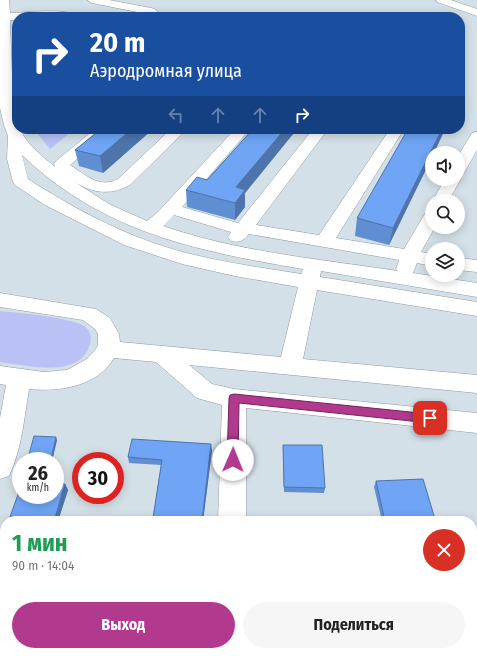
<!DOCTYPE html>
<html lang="ru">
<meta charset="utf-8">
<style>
:root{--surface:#fff;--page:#f6f6f6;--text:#222;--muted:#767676;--accent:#b1398e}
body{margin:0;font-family:"Fira Sans Condensed",sans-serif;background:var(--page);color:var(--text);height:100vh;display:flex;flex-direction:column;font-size:15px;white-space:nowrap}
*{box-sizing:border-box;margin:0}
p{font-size:13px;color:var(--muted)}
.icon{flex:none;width:22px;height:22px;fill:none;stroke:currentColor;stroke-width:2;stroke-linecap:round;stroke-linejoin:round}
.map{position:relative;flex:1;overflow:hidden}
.side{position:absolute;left:0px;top:516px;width:477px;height:140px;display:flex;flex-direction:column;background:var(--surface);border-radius:16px 16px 0 0;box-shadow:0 2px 10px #0003}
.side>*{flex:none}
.top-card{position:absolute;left:12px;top:12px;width:453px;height:122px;border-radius:16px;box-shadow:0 2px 10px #0003;background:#1a4fa0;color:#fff;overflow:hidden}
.tools{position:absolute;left:425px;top:146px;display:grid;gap:8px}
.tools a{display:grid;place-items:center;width:40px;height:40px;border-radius:50%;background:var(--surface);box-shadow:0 2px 10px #0003;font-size:20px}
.speed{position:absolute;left:12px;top:452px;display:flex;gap:8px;font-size:20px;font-weight:700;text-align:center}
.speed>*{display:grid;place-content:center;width:52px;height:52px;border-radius:50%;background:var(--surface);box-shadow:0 2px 10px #0003;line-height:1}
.speed small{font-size:10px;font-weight:400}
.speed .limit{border:6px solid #d22;background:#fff;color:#111}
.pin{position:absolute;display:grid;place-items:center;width:34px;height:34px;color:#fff;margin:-17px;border-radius:8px;box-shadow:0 2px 6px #0006}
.me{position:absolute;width:44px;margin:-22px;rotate:1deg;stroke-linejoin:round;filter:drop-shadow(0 0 3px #0008)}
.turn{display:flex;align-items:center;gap:14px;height:84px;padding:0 12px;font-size:18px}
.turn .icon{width:52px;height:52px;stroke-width:2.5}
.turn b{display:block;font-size:28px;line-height:34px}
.lanes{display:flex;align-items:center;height:38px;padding:0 12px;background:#0003;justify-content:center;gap:20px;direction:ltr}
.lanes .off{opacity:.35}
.round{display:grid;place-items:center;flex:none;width:42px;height:42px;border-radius:21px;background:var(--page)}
.summary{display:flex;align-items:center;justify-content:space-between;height:68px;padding:0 12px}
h1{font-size:24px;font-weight:700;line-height:30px;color:#1e9e55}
.button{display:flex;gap:8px;margin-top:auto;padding:8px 12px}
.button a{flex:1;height:46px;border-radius:24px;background:var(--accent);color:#fff;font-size:16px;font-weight:700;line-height:46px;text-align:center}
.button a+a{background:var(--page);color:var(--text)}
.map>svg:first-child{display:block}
.green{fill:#b9c1f5}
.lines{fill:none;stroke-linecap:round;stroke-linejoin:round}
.minor-casing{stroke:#919ca4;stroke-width:1}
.minor{fill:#fff;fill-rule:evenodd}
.wall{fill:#5f8ed2}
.shaded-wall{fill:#4e74ab}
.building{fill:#6fa5f4;stroke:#4e74ab}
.route{fill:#b1398e;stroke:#73255c}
</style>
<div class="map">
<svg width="477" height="656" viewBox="0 0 477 656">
<rect width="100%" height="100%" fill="#d4e0e8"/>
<g class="green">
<polygon points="36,129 75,129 50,149 36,132"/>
<path d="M0 311C19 313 69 317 84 326 90 330 92 337 90 344 80 380 26 365 0 362Z"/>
</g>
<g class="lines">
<g class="minor-casing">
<g id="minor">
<path d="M0 0H9L10 13C23 13 70 7 78 17H17V20H10L13 101 17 129H20C27 145 42 156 55 167L54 164 56 161 95 129H111L70 165C86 175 99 189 118 179L171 129H187L130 185C110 196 92 193 73 181L109 204 147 221 158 212 235 129H250L182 207 238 223 313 129H328L256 225 319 235 390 129H404L336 238 404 249 426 212 432 211V227H435L421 252 432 254V266L417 263 413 273 477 283V297L321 271 320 277 477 302V316L317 290 303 359 477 375V393L189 365 212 384 234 389 477 413V433L246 408V521H218L222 405 197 398 156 362 114 358C97 387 58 392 29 389 24 418 22 449 9 476L0 479V418L6 385 0 384V366L44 372 67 370 87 359 95 350 98 345V334L95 329 83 320 0 307V293L96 309 110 318 119 334 120 342 281 357 298 287 235 276 182 264 124 245 45 205 15 185 13 182 7 159 8 136 4 125 0 108ZM22 155C102 232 196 251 303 269L301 274C245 265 188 258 135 236 98 221 62 201 28 179ZM174 215 231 232 228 237 231 241C240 243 243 241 249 234L399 260 396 269 398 271C319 259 238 252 163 226Z"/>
<polygon points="87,0 109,0 151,8 155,9 162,17 150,17 147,14 92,3"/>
<polygon points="436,0 451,0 477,9 477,16 437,2"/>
<polygon points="477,132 477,150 464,173 458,175 458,156 472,133"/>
<polygon points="458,175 461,179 448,201 432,202 445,179 458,179"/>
<polygon points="458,258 477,260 477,272 458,270"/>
<rect x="214" y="651" width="32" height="5"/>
</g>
</g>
<use href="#minor" class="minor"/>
</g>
<g class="wall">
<polygon points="101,129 153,129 103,173 79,166 75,150"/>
<polygon points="253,129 297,129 245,193 245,207 235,220 187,207 186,190 207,180"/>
<polygon points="445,129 434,153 432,153 432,157 389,245 355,236 357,218"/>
<polygon points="57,440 52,461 29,461 28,458"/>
<polygon points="283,445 325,488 324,493 284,492 283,450"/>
<polygon points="212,450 203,521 154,521 153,518 161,465 129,463 128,457"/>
<polygon points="376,481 435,519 434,521 382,521 374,487"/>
<polygon points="65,484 68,490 58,521 12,521 10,517"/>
<polygon points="472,562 477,563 477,628 472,628"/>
</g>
<g class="shaded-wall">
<polygon points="132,129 153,129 103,173 100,156"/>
<polygon points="285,129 297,129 245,193 245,207 235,220 235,203 236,187"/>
<polygon points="442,129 445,129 434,153 432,153 432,157 389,245 393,228"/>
<polygon points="56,437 57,440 52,461 51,459"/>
<polygon points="211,444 212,450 203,521 202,521"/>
<polygon points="65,484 68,490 58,521 54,521"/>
<polygon points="17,651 21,651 20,656 15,656"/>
</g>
<g class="building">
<polygon points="427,13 446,17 422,17"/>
<polygon points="99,15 100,17 95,17"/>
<polygon points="101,129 132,129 100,156 75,150"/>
<polygon points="253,129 285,129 236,187 245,190 235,203 186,190 197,177 207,180"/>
<polygon points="408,129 442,129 393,228 357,218"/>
<polygon points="34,436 56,437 51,459 28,458"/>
<polygon points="132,439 211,444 202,520 153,518 162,460 128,457"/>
<polygon points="283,445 322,445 325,488 284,487"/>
<polygon points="423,479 435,519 385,521 376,481"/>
<polygon points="55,483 65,484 54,521 10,517 21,486 21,495 55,495"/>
<polygon points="472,562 477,562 477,624 472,623"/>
<polygon points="0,630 5,631 5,651 17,651 15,656 0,656"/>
<rect x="135" y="651" width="43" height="5"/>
<rect x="263" y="651" width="45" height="5"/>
</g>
<polygon class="route" points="234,394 430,414 433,415 435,418 433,421 430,423 239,403 238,460 237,463 233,464 229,463 227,460 229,398 230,395"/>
</svg>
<div class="tools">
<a><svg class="icon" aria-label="sound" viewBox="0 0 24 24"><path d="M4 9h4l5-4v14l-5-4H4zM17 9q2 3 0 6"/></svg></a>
<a><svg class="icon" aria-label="search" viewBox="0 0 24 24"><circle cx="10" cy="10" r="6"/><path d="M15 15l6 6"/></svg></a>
<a><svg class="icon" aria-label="layers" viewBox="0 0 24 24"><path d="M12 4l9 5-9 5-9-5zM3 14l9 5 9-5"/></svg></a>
</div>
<div class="speed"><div>26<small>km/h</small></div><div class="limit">30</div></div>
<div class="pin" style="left:430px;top:418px;background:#d93025"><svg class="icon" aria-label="arrive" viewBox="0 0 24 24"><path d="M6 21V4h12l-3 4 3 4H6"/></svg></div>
<svg class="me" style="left:233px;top:460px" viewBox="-20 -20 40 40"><circle r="19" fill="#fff"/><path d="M0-13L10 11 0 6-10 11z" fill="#b1398e"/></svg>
<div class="top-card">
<div class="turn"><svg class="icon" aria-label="right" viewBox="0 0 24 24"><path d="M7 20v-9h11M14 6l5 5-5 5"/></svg><div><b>20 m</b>Аэродромная улица</div></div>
<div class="lanes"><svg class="icon off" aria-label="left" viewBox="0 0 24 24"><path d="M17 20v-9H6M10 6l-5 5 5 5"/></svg><svg class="icon off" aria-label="ahead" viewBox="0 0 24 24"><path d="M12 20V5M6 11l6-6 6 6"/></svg><svg class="icon off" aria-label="ahead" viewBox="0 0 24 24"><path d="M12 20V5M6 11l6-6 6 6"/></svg><svg class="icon" aria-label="right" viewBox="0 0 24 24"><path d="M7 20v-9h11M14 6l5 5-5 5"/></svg></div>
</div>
<section class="side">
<div class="summary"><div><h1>1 мин</h1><p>90 m · 14:04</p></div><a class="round" style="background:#d93025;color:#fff"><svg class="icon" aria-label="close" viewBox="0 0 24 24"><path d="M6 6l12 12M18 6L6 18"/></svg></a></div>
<div class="button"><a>Выход</a><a>Поделиться</a></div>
</section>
</div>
